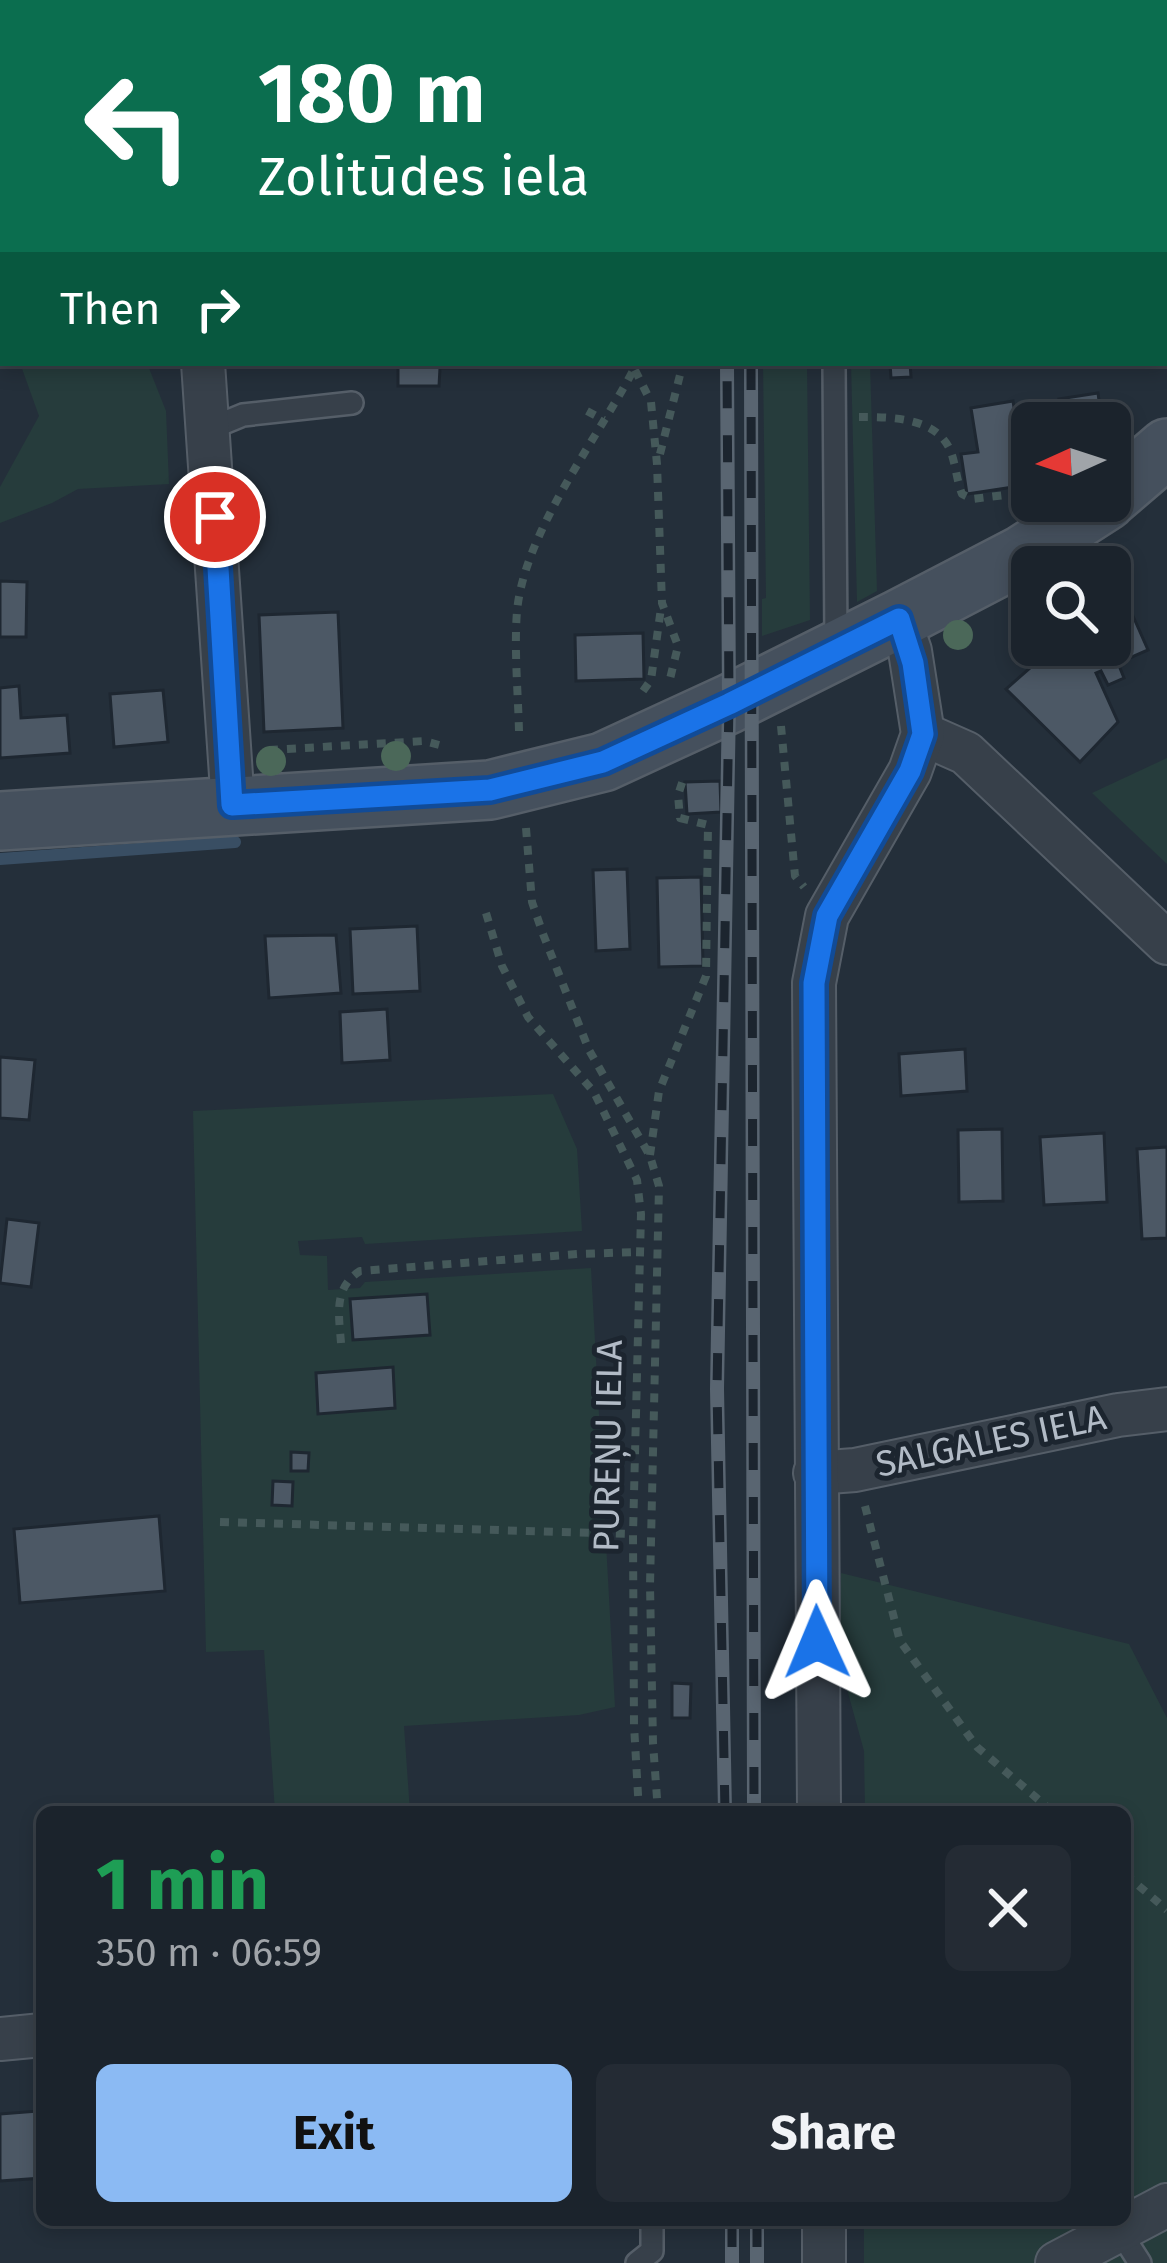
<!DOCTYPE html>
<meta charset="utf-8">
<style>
:root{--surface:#1b232c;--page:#242b34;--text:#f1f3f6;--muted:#a0a4a9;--line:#394048;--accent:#8bbaf3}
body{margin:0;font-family:"Fira Sans",sans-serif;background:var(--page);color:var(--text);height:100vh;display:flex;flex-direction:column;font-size:45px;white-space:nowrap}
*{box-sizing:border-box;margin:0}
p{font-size:39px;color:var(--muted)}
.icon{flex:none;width:66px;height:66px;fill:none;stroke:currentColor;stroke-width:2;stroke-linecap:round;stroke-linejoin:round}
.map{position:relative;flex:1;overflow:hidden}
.sheet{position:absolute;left:36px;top:1806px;width:1095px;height:420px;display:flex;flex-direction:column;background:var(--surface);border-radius:18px;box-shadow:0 6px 18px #0003,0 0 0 3px var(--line)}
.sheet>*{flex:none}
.hud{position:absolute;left:0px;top:0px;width:1167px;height:366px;box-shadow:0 6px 18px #0003,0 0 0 3px var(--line);background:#0b6e4f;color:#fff;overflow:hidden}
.needle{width:78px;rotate:267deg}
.buttons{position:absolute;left:1011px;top:402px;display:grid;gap:24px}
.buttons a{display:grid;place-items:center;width:120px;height:120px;border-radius:18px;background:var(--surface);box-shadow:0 6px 18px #0003,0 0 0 3px var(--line);font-size:60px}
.pin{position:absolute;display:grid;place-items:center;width:102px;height:102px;color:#fff;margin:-51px;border:6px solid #fff;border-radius:50%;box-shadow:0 3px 12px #0007}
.me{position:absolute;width:132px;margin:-66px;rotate:359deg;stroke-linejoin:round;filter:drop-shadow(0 0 9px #0008)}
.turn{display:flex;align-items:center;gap:42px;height:252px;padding:0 60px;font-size:54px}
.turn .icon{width:156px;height:156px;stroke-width:2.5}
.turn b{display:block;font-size:84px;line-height:102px}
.then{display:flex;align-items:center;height:114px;padding:0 60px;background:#0003;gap:24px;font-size:45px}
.round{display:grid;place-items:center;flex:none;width:126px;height:126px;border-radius:18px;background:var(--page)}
.headline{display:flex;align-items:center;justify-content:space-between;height:204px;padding:0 60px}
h1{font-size:72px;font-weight:700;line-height:90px;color:#1e9e55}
.button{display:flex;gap:24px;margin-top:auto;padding:24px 60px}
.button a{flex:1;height:138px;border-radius:18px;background:var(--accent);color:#111;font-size:48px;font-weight:700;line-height:138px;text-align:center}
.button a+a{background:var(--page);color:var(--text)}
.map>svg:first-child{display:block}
.green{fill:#263c3c}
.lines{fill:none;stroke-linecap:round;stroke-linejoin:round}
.stream{stroke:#394e63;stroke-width:12}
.building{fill:#4c5865;stroke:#1e2731;stroke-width:3}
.lane-casing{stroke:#555e68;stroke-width:26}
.street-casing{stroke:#555e68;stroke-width:46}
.secondary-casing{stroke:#555e68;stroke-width:62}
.path{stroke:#45595a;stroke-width:8;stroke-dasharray:9 9;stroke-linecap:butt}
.lane{stroke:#37404a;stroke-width:21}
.street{stroke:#37404a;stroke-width:42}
.secondary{stroke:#45505d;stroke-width:57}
.rail-casing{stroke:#596571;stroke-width:14}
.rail{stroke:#1c252f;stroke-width:9;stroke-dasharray:27;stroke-linecap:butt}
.tree{fill:#4b6859}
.route-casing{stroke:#114b97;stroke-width:30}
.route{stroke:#1a73e8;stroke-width:21}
.labels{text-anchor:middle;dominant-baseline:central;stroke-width:10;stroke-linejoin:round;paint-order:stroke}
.street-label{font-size:36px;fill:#b2bbc6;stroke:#1c252f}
</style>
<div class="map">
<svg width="1167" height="2263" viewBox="0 0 1167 2263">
<rect width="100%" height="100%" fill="#242f3a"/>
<g class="green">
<polygon points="20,363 147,363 166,411 169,484 78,489 52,503 0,523 0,487 39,416"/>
<polygon points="763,363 807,363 810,620 762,636 762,599 766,598"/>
<polygon points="851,363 870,363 877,591 857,602"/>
<polygon points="1167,758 1167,864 1092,793"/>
<polygon points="553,1094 577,1149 582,1231 365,1244 362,1237 298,1241 300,1255 327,1256 328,1290 360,1288 365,1282 591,1268 615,1707 579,1715 404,1726 410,1812 275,1812 264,1650 206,1652 193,1111"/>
<polygon points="841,1573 1129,1644 1167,1718 1167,2263 864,2263 864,2220 1125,2220 1125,1812 865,1812 864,1751 839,1660"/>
</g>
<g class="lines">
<polyline class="stream" points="0,859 235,842"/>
</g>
<g class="building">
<polygon points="398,363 478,363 478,368 440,368 439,386 398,386"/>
<polygon points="890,363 910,363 911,377 891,378"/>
<polygon points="1098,393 1102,423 1063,423 1059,399"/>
<polygon points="1013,401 1021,452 1032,450 1032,484 967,494 961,454 978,452 971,408"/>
<polygon points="0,581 27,582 26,637 0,637"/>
<polygon points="1129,607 1148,650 1118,663 1124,678 1108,685 1101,671 1096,673 1118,722 1080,762 1006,689 1056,645 1110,645 1110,616"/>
<polygon points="338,612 343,728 264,732 259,615"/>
<polygon points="643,633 644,679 576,681 575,635"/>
<polygon points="19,686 21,718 67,715 70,753 0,758 0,688"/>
<polygon points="163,690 168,742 114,747 110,694"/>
<polygon points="720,781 721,812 687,814 685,782"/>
<polygon points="627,869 630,949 596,951 593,870"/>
<polygon points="701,877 703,966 659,967 657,878"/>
<polygon points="417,926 420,991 353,994 350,929"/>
<polygon points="336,935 341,993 269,998 265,936"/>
<polygon points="387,1009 390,1060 342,1063 340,1012"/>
<polygon points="965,1049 967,1091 901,1096 899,1054"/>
<polygon points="0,1057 35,1060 29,1120 0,1118"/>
<polygon points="1002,1129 1003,1201 959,1202 958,1130"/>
<polygon points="1104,1133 1107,1202 1044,1205 1040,1137"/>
<polygon points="1167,1147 1167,1238 1142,1239 1137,1149"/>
<polygon points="7,1219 39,1223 31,1287 0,1283"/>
<polygon points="427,1294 430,1335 353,1340 350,1299"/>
<polygon points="393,1367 395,1408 318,1414 316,1373"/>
<polygon points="291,1452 309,1453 308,1471 291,1471"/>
<polygon points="273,1481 293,1482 292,1506 272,1505"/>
<polygon points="159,1516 165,1591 20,1603 14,1529"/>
<polygon points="672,1683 691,1684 690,1718 672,1718"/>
<polygon points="39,1815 42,1815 42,1934 40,1934"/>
<polygon points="38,2111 42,2178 0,2181 0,2114"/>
</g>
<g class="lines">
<g class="lane-casing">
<g id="lane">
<polyline points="840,3 841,0"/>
<polyline points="1164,96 1167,96"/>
<polyline points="834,363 836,644"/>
<polyline points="209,429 243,415 352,403"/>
<polyline points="1119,2230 1140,2263"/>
<polyline points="637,2263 652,2251 652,2220"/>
</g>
</g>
<g class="street-casing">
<g id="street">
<polyline points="172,0 172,3"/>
<polyline points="203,363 233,805"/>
<polyline points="923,734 966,753 1167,943"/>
<polyline points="815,1473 855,1470 1118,1415 1167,1409"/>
<polyline points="819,1812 814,983 827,916 910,771 923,734 910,651 899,619"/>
<polyline points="0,2039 42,2035"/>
<polyline points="824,2220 824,2263"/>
<polyline points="1057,2263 1167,2205"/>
</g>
</g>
<g class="secondary-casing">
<g id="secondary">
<polyline points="1110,497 1167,448"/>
<polyline points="0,821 490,790 603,762 729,704 899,619 1022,555 1106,501"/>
</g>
</g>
<g class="path">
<polyline points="643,3 644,0"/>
<polyline points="635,370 651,402 657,464 662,603 678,646 669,683"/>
<polyline points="587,411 604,420"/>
<path d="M859 417C892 417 940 417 952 455 956 468 957 481 962 494L972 499 1031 492"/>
<polyline points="660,454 683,363"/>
<polyline points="643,691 651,680 661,608"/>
<polyline points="781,726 795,876 804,887"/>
<path d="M519 731C518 691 514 650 517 611 525 529 600 436 637 363"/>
<polyline points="269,750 424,741 439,745"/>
<polyline points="526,828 532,902 543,934 589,1050 650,1156 659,1186 650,1585 653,1743 658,1812"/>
<polyline points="486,913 502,966 528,1017 594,1092 637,1180 641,1214 633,1534 634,1725 639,1812"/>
<polyline points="650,1155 659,1091 706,976 708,825 680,818 678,795 684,777"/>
<path d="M341 1343C339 1315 333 1288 360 1271L578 1254 638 1252"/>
<polyline points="865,1506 900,1641 977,1747 1053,1812"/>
<polyline points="220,1522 632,1534"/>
<polyline points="1125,1874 1167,1910"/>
</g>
<use href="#lane" class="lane"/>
<use href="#street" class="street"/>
<use href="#secondary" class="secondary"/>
<g class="rail-casing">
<g id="rail">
<polyline points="726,0 726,3"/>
<polyline points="750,0 750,3"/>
<polyline points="751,363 754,1812"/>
<polyline points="725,1812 717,1389 729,704 727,363"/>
<polyline points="732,2220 732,2263"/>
<polyline points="757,2220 757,2263"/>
</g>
</g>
<use href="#rail" class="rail"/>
</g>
<g class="tree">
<circle cx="958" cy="635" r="15"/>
<circle cx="396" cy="756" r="15"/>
<circle cx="271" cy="761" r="15"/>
</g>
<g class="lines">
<g class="route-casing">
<polyline id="route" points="215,517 232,805 490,790 603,762 729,704 899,619 913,663 923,734 910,771 827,916 814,983 817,1642"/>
</g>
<use href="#route" class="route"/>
</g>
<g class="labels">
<g class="street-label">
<text transform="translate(991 1441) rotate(-12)">SALGALES IELA</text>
<text transform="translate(608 1446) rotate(-89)">PUREŅU IELA</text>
</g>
</g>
</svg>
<div class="buttons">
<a><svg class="needle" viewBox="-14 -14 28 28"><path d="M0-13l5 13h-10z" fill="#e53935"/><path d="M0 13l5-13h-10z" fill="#a0a4a9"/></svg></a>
<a><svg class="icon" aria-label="search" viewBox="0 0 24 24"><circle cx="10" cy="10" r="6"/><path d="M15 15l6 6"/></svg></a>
</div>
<div class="pin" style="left:215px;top:517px;background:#d93025"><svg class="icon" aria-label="arrive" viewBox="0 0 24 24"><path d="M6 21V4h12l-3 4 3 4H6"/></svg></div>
<svg class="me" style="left:817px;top:1642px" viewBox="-20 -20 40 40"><path d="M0-17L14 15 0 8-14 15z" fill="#1a73e8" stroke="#fff" stroke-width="4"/></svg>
<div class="hud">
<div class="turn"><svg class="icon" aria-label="left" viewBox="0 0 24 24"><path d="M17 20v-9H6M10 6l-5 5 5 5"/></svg><div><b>180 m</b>Zolitūdes iela</div></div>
<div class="then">Then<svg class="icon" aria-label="right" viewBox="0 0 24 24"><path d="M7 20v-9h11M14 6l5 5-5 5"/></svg></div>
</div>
<section class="sheet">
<div class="headline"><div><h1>1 min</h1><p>350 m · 06:59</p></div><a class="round"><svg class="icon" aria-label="close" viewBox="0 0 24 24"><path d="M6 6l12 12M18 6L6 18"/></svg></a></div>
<div class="button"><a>Exit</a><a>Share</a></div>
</section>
</div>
